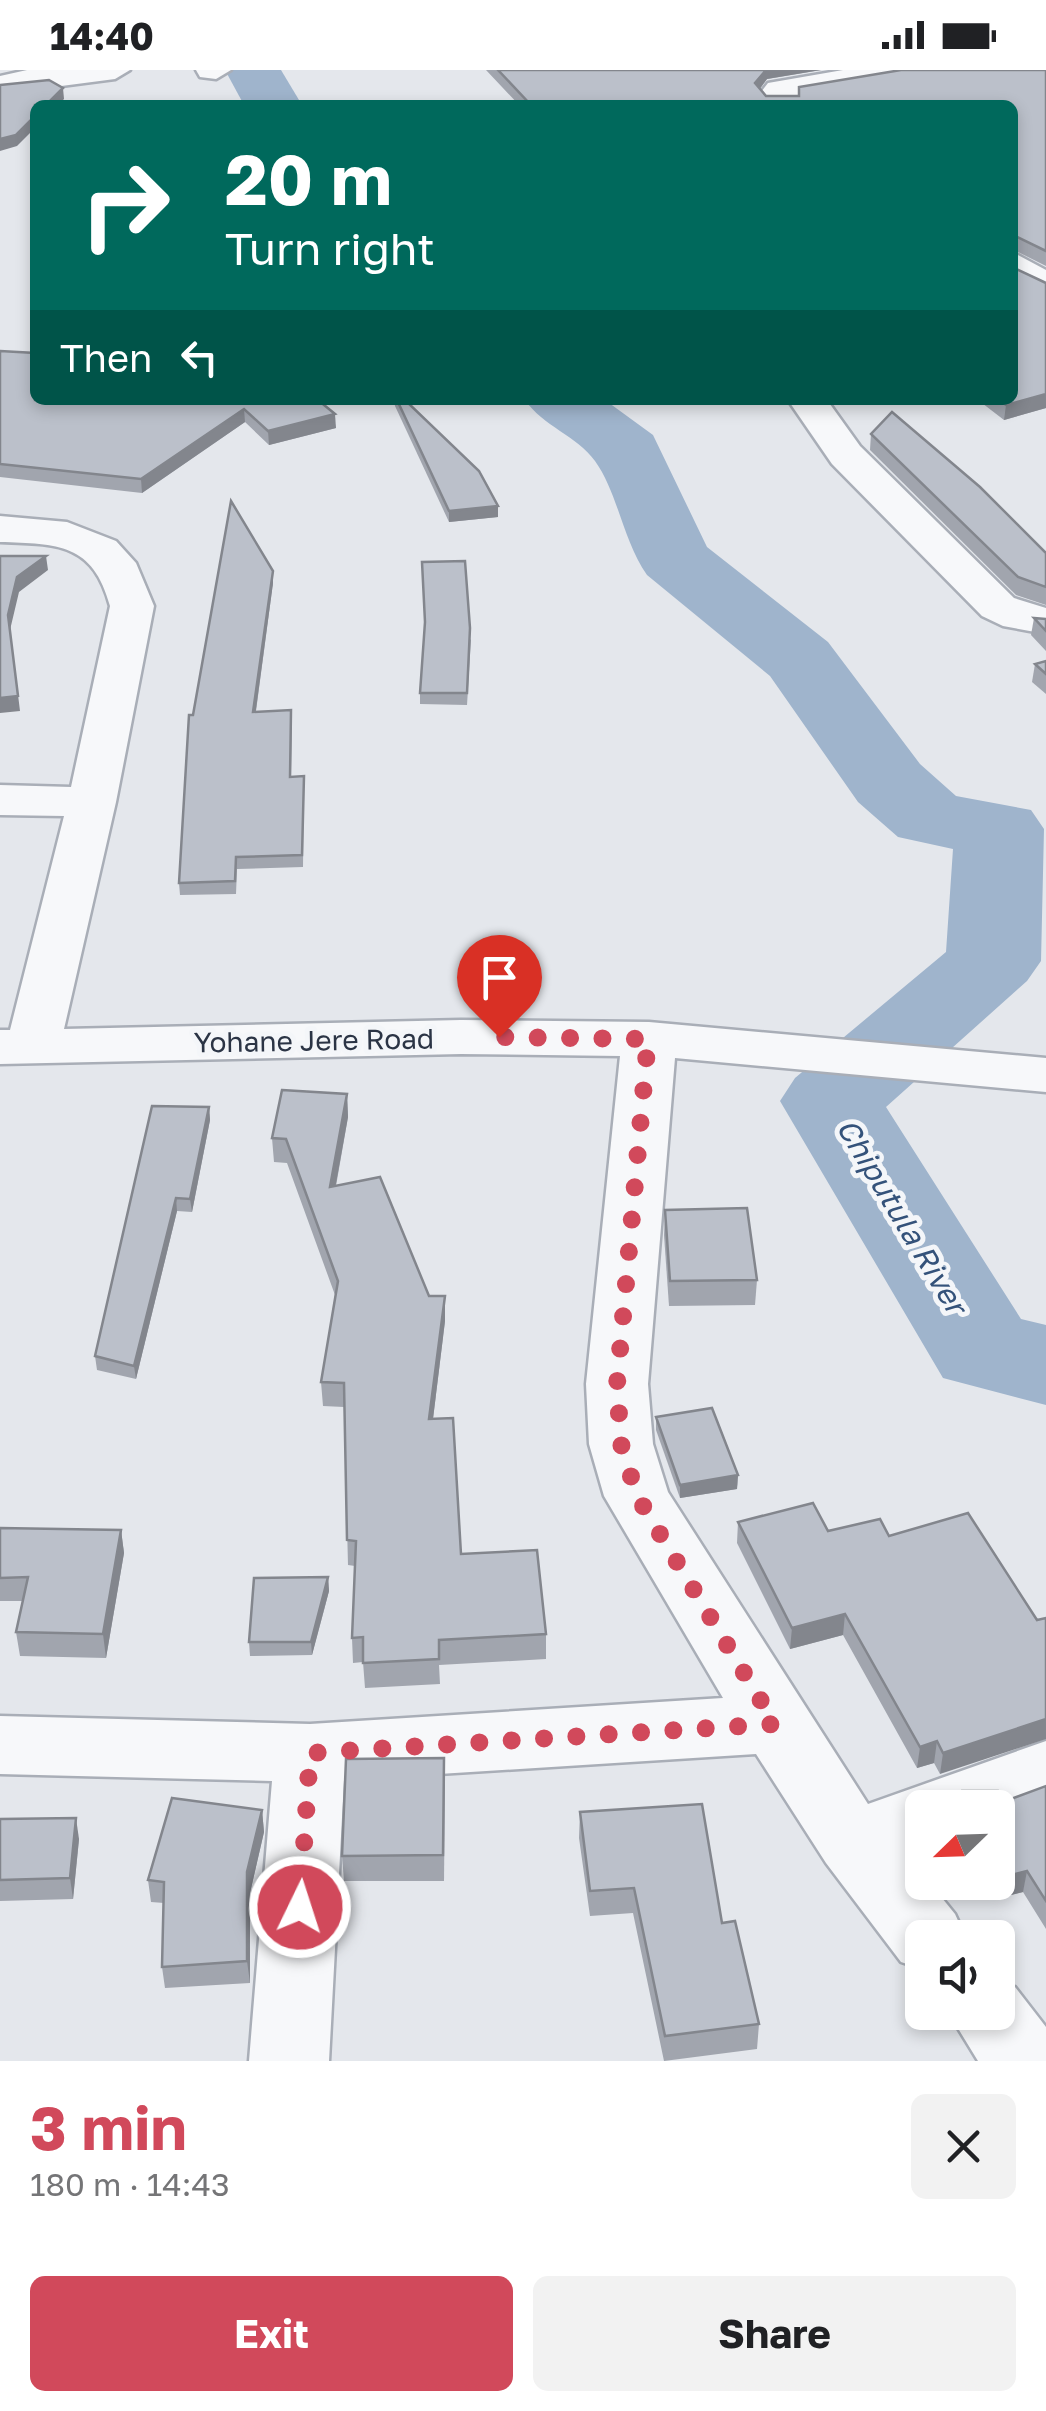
<!DOCTYPE html>
<meta charset="utf-8">
<style>
:root{--surface:#fff;--page:#f2f2f2;--text:#202124;--muted:#757577;--accent:#d1495b}
body{margin:0;font-family:"Golos Text",sans-serif;background:var(--page);color:var(--text);height:100vh;display:flex;flex-direction:column;font-size:38px;white-space:nowrap}
*{box-sizing:border-box;margin:0}
p{font-size:32px;color:var(--muted)}
.icon{flex:none;width:55px;height:55px;fill:none;stroke:currentColor;stroke-width:2;stroke-linecap:round;stroke-linejoin:round}
.map{position:relative;height:1991px;overflow:hidden}
.side{display:flex;flex-direction:column;background:var(--surface);flex:1}
.side>*{flex:none}
.hud{position:absolute;left:30px;top:30px;width:988px;height:305px;border-radius:15px;box-shadow:0 5px 15px #0003;background:#00695c;color:#fff;overflow:hidden}
.needle{width:65px;rotate:247deg}
.tools{position:absolute;left:905px;top:1720px;display:grid;gap:20px}
.tools a{display:grid;place-items:center;width:110px;height:110px;border-radius:15px;background:var(--surface);box-shadow:0 5px 15px #0003;font-size:50px}
.pin{position:absolute;display:grid;place-items:center;width:85px;height:85px;color:#fff;margin:-102px -42px;border-radius:50% 50% 50% 0;rotate:-45deg;box-shadow:0 0 10px #0007}
.pin .icon{rotate:45deg}
.me{position:absolute;width:110px;margin:-55px;rotate:4deg;stroke-linejoin:round;filter:drop-shadow(0 0 8px #0008)}
.turn{display:flex;align-items:center;gap:35px;height:210px;padding:0 30px;font-size:45px}
.turn .icon{width:130px;height:130px;stroke-width:2.5}
.turn b{display:block;font-size:70px;line-height:85px}
.then{display:flex;align-items:center;height:95px;padding:0 30px;background:#0003;gap:20px;font-size:38px}
.round{display:grid;place-items:center;flex:none;width:105px;height:105px;border-radius:15px;background:var(--page)}
.summary{display:flex;align-items:center;justify-content:space-between;height:170px;padding:0 30px}
h1{font-size:60px;font-weight:700;line-height:75px;color:var(--accent)}
.primary-button{display:flex;gap:20px;margin-top:auto;padding:20px 30px}
.primary-button a{flex:1;height:115px;border-radius:15px;background:var(--accent);color:#fff;font-size:40px;font-weight:700;line-height:115px;text-align:center}
.primary-button a+a{background:var(--page);color:var(--text)}
.status{display:flex;justify-content:space-between;align-items:center;height:70px;padding:0 50px;background:var(--surface);direction:ltr}
.status svg{height:28px;fill:currentColor}
.map>svg:first-child{display:block}
.lines{fill:none;stroke-linecap:round;stroke-linejoin:round}
.river{fill:#9fb4cc;fill-rule:evenodd}
.minor-casing{stroke:#a9aeb7;stroke-width:5}
.minor{fill:#f7f8fa;fill-rule:evenodd}
.wall{fill:#a1a5ae}
.shaded-wall{fill:#83868d}
.building{fill:#bbc0ca;stroke:#83868d;stroke-width:2.5}
.route{stroke:#d1495b;stroke-width:18;stroke-dasharray:0 32.4}
.labels{text-anchor:middle;dominant-baseline:central;stroke-width:10;stroke-linejoin:round;paint-order:stroke}
.street-label{font-size:28px;fill:#2b3445;stroke:#f4f6f9}
.water-label{font-size:30px;font-style:italic;fill:#34527a;stroke:#f4f6f9}
</style>
<div class="status"><b>14:40</b><svg viewBox="0 0 49 12"><path d="M0 12V9h3v3zM5 12V6h3v6zM10 12V3h3v9zM15 12V0h3v12zM26 1h20v11H26zM47 4h2v5h-2z"/></svg></div>
<div class="map">
<svg width="1046" height="1991" viewBox="0 0 1046 1991">
<rect width="100%" height="100%" fill="#e4e7ec"/>
<g class="lines">
<g class="river">
<polygon points="225,0 281,0 302,35 244,35"/>
<path d="M525 330H605L653 365 707 477 828 572 920 694 956 726 1031 740 1044 759 1041 891 1027 911 886 1037 1021 1249 1046 1255V1335L943 1308 780 1031 795 1008 946 882 953 779 898 767 858 732 770 606 647 505C623 471 618 423 595 391 577 366 543 356 525 330Z"/>
</g>
<g class="minor-casing">
<g id="minor">
<polygon points="27,0 130,0 115,9 0,24 0,6"/>
<polygon points="196,0 231,0 216,9 200,7"/>
<polygon points="843,0 914,0 899,9 792,27 798,35 765,35 758,26 768,13"/>
<polygon points="1012,182 1046,200 1046,227 1012,209"/>
<polygon points="788,330 827,330 860,376 1014,528 1046,538 1046,564 1003,556 982,546 832,394"/>
<path d="M0 446 67 452 116 471 136 493 154 536 116 732 64 959 461 950 649 952 1046 988V1022L675 988 648 1314 653 1374 668 1422 868 1734 1046 1671V1732L998 1750V1738H922V1777L906 1783 922 1804V1812H929L955 1844 966 1868H922V1899L901 1892 826 1793 756 1684 344 1710 329 1991H249L272 1711 0 1704V1646L310 1654 723 1628 604 1426 589 1374 586 1314 620 986 461 984 0 994V960H10L64 746 0 745V715L71 717 110 536C93 473 58 474 0 472Z"/>
<polygon points="998,1911 1015,1917 1046,1957 1046,1991 978,1991 948,1942 998,1942"/>
</g>
</g>
<use href="#minor" class="minor"/>
</g>
<g class="wall">
<polygon points="486,0 821,0 767,9 760,19 766,26 799,26 1046,0 1046,196 1012,179 1012,35 519,35"/>
<polygon points="1046,213 1046,338 1004,350 978,330 1012,330"/>
<polygon points="0,281 318,330 336,358 269,375 245,352 142,423 0,407"/>
<polygon points="394,330 405,330 498,436 498,447 449,452 395,336"/>
<polygon points="871,364 1046,483 1046,535 1016,525 870,380"/>
<polygon points="273,513 256,641 292,652 291,706 304,706 303,797 237,799 236,824 180,825 179,813 193,645"/>
<polygon points="1034,548 1046,549 1046,581 1031,565"/>
<polygon points="471,569 467,635 420,634 420,623"/>
<polygon points="1046,591 1046,624 1032,612 1035,594"/>
<polygon points="347,1024 348,1047 336,1116 429,1226 445,1251 433,1349 461,1484 546,1564 546,1589 439,1595 440,1614 365,1618 363,1592 353,1593 352,1568 355,1496 348,1495 344,1337 323,1336 321,1312 335,1225 287,1093 274,1092 272,1068"/>
<polygon points="209,1037 210,1050 192,1142 177,1141 136,1309 97,1300 95,1286"/>
<polygon points="665,1140 757,1210 755,1235 669,1236 664,1165"/>
<polygon points="656,1347 738,1405 737,1419 680,1428 656,1360"/>
<polygon points="738,1452 889,1466 1037,1550 940,1704 934,1693 917,1698 843,1565 790,1579 737,1473"/>
<polygon points="0,1458 121,1460 124,1483 106,1588 20,1586 16,1562 23,1531 0,1531"/>
<polygon points="328,1507 329,1521 312,1585 250,1586 249,1572"/>
<polygon points="445,1714 444,1811 344,1811 342,1786"/>
<polygon points="1046,1716 1046,1859 1023,1822 1003,1827 995,1812 998,1812 998,1738 960,1738 963,1721 1003,1732"/>
<polygon points="262,1740 264,1762 250,1823 250,1913 165,1918 162,1897 164,1833 151,1832 148,1810"/>
<polygon points="580,1742 722,1853 759,1954 757,1979 664,1991 633,1843 590,1846 579,1768"/>
<polygon points="0,1749 79,1769 73,1829 0,1831"/>
</g>
<g class="shaded-wall">
<polygon points="766,0 821,0 767,9 754,26 755,13"/>
<polygon points="63,18 64,29 58,35 46,35"/>
<polygon points="35,46 35,58 17,76 0,81 0,69"/>
<polygon points="1046,324 1046,338 1004,350 1006,335"/>
<polygon points="244,339 245,352 142,423 141,409"/>
<polygon points="335,344 336,358 269,375 268,361"/>
<polygon points="498,436 498,447 449,452 449,441"/>
<polygon points="46,486 48,500 19,522 10,560 20,641 0,643 0,628 8,545 17,507"/>
<polygon points="273,501 273,513 254,654 253,642"/>
<polygon points="347,1024 348,1047 331,1141 330,1117"/>
<polygon points="209,1037 210,1050 192,1142 190,1129"/>
<polygon points="176,1128 177,1141 136,1309 134,1296"/>
<polygon points="445,1226 445,1251 430,1373 429,1349"/>
<polygon points="738,1405 737,1419 680,1428 680,1415"/>
<polygon points="121,1460 124,1483 106,1588 103,1564"/>
<polygon points="328,1507 329,1521 312,1585 311,1572"/>
<polygon points="845,1544 843,1565 790,1579 792,1558"/>
<polygon points="1046,1649 1046,1669 940,1704 943,1683"/>
<polygon points="937,1671 934,1693 917,1698 920,1677"/>
<polygon points="262,1740 264,1762 250,1823 250,1913 247,1891 247,1802"/>
<polygon points="76,1748 79,1769 73,1829 70,1808"/>
<polygon points="1027,1801 1023,1822 1003,1827 1007,1806"/>
</g>
<g class="building">
<polygon points="498,0 766,0 755,13 766,26 799,26 799,17 901,0 1046,0 1046,181 1013,165 1012,168 1012,35 531,35"/>
<polygon points="49,10 63,18 46,35 35,35 35,46 16,65 0,69 0,15"/>
<polygon points="1012,197 1046,213 1046,324 1006,335 999,330 1012,330"/>
<polygon points="0,281 35,283 35,330 318,330 335,344 268,361 244,339 141,409 0,394"/>
<polygon points="397,330 405,330 479,401 498,436 449,441"/>
<polygon points="892,342 980,417 1046,483 1046,517 1018,507 871,364"/>
<polygon points="231,431 273,501 253,642 291,640 290,707 304,706 302,785 236,787 235,811 179,813 189,645 193,645"/>
<polygon points="0,486 46,486 17,507 8,545 18,626 0,628"/>
<polygon points="465,491 470,558 467,623 420,623 425,552 422,492"/>
<polygon points="1034,548 1046,549 1046,561"/>
<polygon points="1046,591 1046,604 1035,594"/>
<polygon points="282,1020 347,1024 330,1117 380,1107 429,1226 445,1226 429,1349 453,1348 461,1484 537,1480 546,1564 439,1570 439,1589 363,1593 363,1567 352,1568 356,1471 347,1470 344,1313 321,1312 338,1211 286,1069 272,1068"/>
<polygon points="152,1036 209,1037 190,1129 176,1128 134,1296 95,1286"/>
<polygon points="747,1138 757,1210 670,1211 665,1140"/>
<polygon points="712,1338 738,1405 680,1415 656,1347"/>
<polygon points="813,1433 828,1461 880,1449 889,1466 968,1443 1037,1550 1046,1548 1046,1649 943,1683 937,1671 920,1677 845,1544 792,1558 738,1452"/>
<polygon points="0,1458 121,1460 103,1564 16,1562 28,1507 0,1508"/>
<polygon points="328,1507 311,1572 249,1572 254,1508"/>
<polygon points="444,1688 443,1785 342,1786 346,1689"/>
<polygon points="1046,1716 1046,1831 1027,1801 1007,1806 998,1788 998,1738 971,1738 963,1721 998,1721 1003,1732"/>
<polygon points="172,1728 262,1740 247,1802 247,1891 162,1897 164,1812 148,1810"/>
<polygon points="702,1734 722,1853 735,1851 759,1954 665,1966 634,1818 590,1821 580,1742"/>
<polygon points="76,1748 70,1808 0,1810 0,1749"/>
</g>
<g class="lines">
<polyline class="route" points="300,1837 310,1683 775,1654 637,1426 621,1374 617,1314 648,969 499,967"/>
</g>
<g class="labels">
<g class="street-label">
<text transform="translate(314 970) rotate(-1)">Yohane Jere Road</text>
</g>
<g class="water-label">
<text transform="translate(902 1146) rotate(59)">Chiputula River</text>
</g>
</g>
</svg>
<div class="tools">
<a><svg class="needle" viewBox="-14 -14 28 28"><path d="M0-13l5 13h-10z" fill="#e53935"/><path d="M0 13l5-13h-10z" fill="#757577"/></svg></a>
<a><svg class="icon" aria-label="sound" viewBox="0 0 24 24"><path d="M4 9h4l5-4v14l-5-4H4zM17 9q2 3 0 6"/></svg></a>
</div>
<div class="pin" style="left:499px;top:967px;background:#d93025"><svg class="icon" aria-label="arrive" viewBox="0 0 24 24"><path d="M6 21V4h12l-3 4 3 4H6"/></svg></div>
<svg class="me" style="left:300px;top:1837px" viewBox="-20 -20 40 40"><circle r="17" fill="#d1495b" stroke="#fff" stroke-width="3"/><path d="M0-11L8 9 0 5-8 9z" fill="#fff"/></svg>
<div class="hud">
<div class="turn"><svg class="icon" aria-label="right" viewBox="0 0 24 24"><path d="M7 20v-9h11M14 6l5 5-5 5"/></svg><div><b>20 m</b>Turn right</div></div>
<div class="then">Then<svg class="icon" aria-label="left" viewBox="0 0 24 24"><path d="M17 20v-9H6M10 6l-5 5 5 5"/></svg></div>
</div>
</div>
<section class="side">
<div class="summary"><div><h1>3 min</h1><p>180 m · 14:43</p></div><a class="round"><svg class="icon" aria-label="close" viewBox="0 0 24 24"><path d="M6 6l12 12M18 6L6 18"/></svg></a></div>
<div class="primary-button"><a>Exit</a><a>Share</a></div>
</section>
